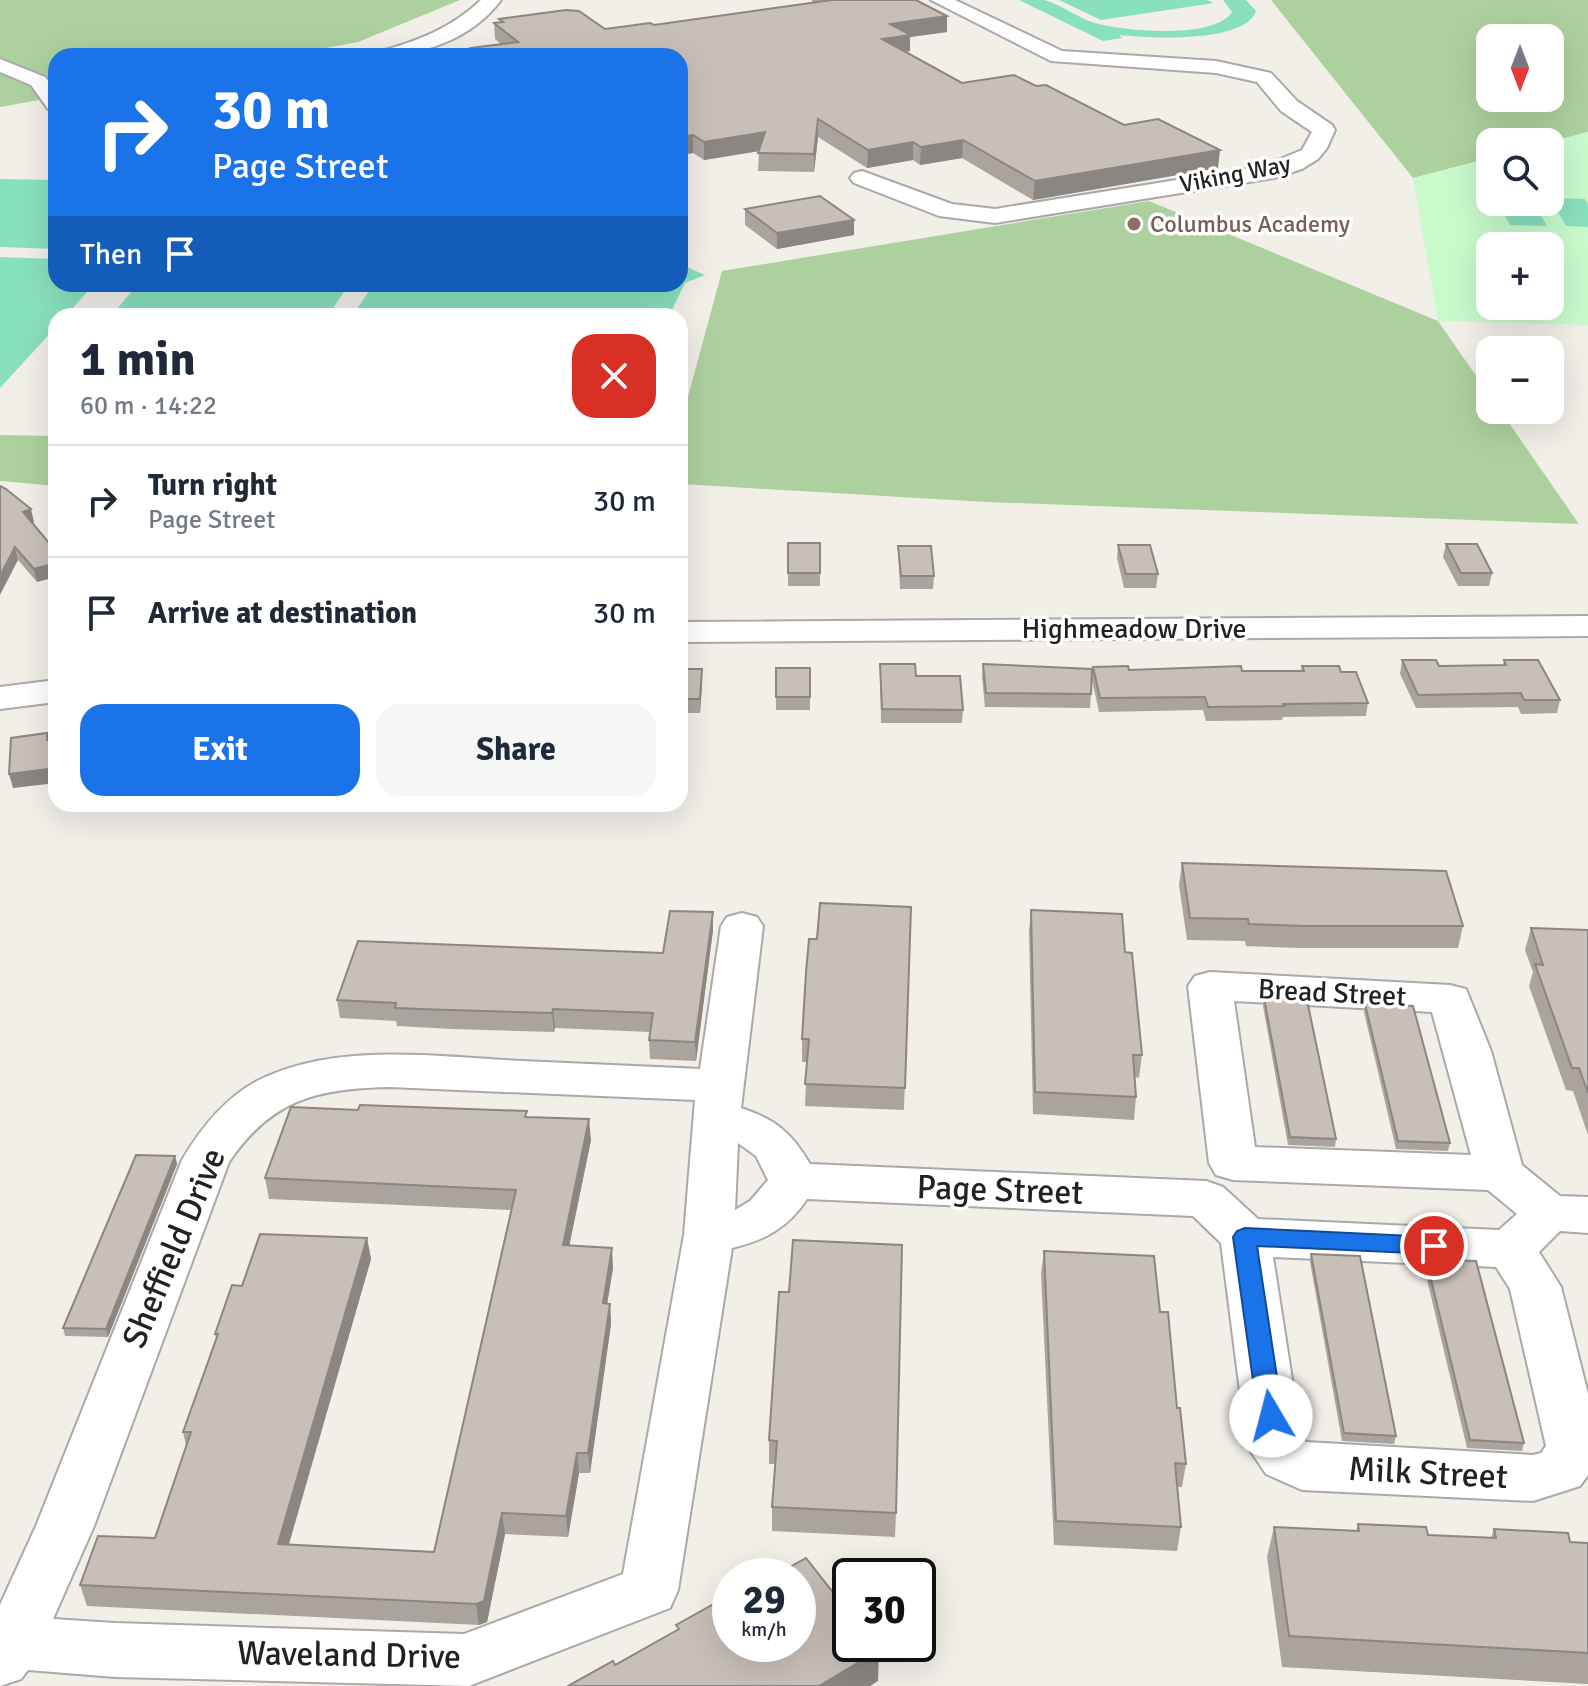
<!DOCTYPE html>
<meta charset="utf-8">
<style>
:root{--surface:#fff;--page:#f6f6f7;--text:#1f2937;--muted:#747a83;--line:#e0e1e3;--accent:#1a73e8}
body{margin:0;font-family:Signika,sans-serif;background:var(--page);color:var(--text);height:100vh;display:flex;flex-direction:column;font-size:30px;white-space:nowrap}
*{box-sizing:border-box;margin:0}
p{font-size:26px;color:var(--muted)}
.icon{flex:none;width:44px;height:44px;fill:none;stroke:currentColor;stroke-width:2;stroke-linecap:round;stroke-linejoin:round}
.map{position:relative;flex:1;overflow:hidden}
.side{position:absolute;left:48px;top:308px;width:640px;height:504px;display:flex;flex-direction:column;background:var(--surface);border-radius:24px;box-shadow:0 8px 32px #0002}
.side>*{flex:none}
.top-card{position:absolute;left:48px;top:48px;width:640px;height:244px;border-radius:24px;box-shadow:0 8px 32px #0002;background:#1a73e8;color:#fff;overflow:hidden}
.needle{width:52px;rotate:180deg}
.tools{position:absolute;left:1476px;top:24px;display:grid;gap:16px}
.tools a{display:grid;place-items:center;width:88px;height:88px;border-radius:16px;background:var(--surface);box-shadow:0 8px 32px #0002;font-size:40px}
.speed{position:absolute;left:712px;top:1558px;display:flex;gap:16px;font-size:40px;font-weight:700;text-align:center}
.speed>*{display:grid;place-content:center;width:104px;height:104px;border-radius:50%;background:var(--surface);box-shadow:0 8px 32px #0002;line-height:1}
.speed small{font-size:20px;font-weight:400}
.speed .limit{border:4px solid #111;border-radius:12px;background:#fff;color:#111}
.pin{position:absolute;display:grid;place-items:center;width:68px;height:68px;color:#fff;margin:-34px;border:4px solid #fff;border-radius:50%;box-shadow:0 2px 8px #0007}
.me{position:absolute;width:88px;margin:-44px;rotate:352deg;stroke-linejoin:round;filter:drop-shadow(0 0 6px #0008)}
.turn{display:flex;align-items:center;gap:28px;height:168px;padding:0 32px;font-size:36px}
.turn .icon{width:104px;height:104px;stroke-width:2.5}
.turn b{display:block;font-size:56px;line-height:68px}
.then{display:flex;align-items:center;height:76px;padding:0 32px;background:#0003;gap:16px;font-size:30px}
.round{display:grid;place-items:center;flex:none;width:84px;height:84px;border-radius:24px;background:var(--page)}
.overview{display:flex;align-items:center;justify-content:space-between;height:136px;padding:0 32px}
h1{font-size:48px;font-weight:800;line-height:60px}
.action{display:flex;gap:16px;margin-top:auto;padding:16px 32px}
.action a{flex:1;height:92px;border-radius:24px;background:var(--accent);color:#fff;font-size:32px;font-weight:800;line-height:92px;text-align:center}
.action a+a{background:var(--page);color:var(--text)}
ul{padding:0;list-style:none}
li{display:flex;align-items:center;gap:24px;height:112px;padding:0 32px;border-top:2px solid var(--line)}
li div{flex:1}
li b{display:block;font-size:30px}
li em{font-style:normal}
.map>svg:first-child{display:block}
.forest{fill:#add19e;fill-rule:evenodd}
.park{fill:#c8facc;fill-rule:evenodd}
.pitch{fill:#88e0be}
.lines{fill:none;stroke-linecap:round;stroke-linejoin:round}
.minor-casing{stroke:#a9a9a9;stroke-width:4}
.minor{fill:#fff;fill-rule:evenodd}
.wall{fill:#aba49e}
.shaded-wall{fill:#8b8681}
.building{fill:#c7bfb8;stroke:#8b8681;stroke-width:2}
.route{fill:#1a73e8;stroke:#114b97;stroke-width:2}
.education-dot{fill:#8d6e63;stroke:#fff;stroke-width:3}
.labels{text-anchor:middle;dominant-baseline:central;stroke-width:7;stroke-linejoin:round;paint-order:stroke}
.far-street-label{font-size:24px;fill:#222;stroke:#fff}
.far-education-label{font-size:24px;fill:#785e54;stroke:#fff;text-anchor:start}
.street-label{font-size:28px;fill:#222;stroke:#fff}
.near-street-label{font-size:34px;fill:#222;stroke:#fff}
</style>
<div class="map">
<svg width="1588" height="1686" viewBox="0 0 1588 1686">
<rect width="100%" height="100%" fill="#f2efe9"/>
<g class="forest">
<polygon points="0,0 460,0 358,42 283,56 56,56 56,97 0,107"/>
<path d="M1271 0H1588V132L1550 142H1490V158L1413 178ZM1490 38H1550V98H1490Z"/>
<polygon points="1149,201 1438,321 1490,396 1490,410 1500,410 1579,524 986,502 680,484 680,408 686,404 722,271"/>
<polygon points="0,435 56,436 56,486 0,481"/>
</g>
<path class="park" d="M1588 132V325L1438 321 1413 178 1490 158V202H1550V142ZM1490 246H1550V306H1490Z"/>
<g class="pitch">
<path d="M1019 0C1026 0 1036 0 1044 0 1061 4 1077 18 1095 23 1123 31 1214 40 1232 12L1223 0H1246L1256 11C1245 44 1147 38 1119 35L1122 38 1103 41Z"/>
<polygon points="1059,0 1207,0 1214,3 1101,20"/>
<polygon points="0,179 56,180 56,249 0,247"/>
<polygon points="1550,198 1585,199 1588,204 1588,227 1566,226"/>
<polygon points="1497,202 1533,202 1547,226 1510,225"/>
<polygon points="0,257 56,259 56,284 94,284 66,316 56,316 56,327 0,388"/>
<polygon points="680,264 705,275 685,283 669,316 352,316 374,284 680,284"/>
<polygon points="138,284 349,284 328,316 111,316"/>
</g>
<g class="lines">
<g class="minor-casing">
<g id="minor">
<path d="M481 0H501C471 40 421 56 374 56L377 52C416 42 452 28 481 0Z"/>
<polygon points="931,0 955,0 1062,51 1216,61 1271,73 1297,101 1332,125 1335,130 1327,148 1318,159 1302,169 1274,178 995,223 939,216 854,183 850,178 854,173 862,171 952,204 995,209 1264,166 1302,150 1312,132 1281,111 1257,82 1216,73 1051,61"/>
<polygon points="0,59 45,77 56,90 56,110 48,109 31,85 0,72"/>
<polygon points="1588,616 1588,636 680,642 680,622"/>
<polygon points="56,680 56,702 0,709 0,687"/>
<path d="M742 913 757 917 763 926 741 1108C775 1119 792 1133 810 1164L1206 1181 1223 1187 1258 1219 1499 1230 1517 1214 1488 1190 1233 1180 1216 1175 1209 1163 1188 986 1195 976 1210 972 1450 985 1466 989 1491 1051 1522 1165 1560 1196 1588 1197V1233L1560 1231 1539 1252 1561 1287 1588 1394V1475L1580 1486 1533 1501 1302 1490 1266 1474 1247 1446 1221 1243 1193 1216 807 1199C788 1228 765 1240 732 1248L678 1590 670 1608 469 1686 115 1677 28 1670 21 1679 0 1686V1605L36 1526 182 1160C201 1128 224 1099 257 1081 336 1041 437 1057 522 1061 582 1064 641 1066 700 1069L721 926 727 917ZM1234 1001 1432 1012 1471 1155 1255 1147ZM389 1087 695 1100 684 1235 623 1574 464 1634 115 1623 53 1619 94 1526 229 1162C272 1099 316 1089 389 1087ZM738 1143 756 1156 768 1180 750 1201 735 1210ZM1273 1257 1496 1267 1510 1289 1546 1446 1541 1453 1533 1455 1306 1442 1301 1437Z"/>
</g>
</g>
<use href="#minor" class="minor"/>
</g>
<g class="wall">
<polygon points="812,0 916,0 947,16 947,32 910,37 910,51 906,52 962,83 1036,86 1218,168 1033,200 962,158 920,165 913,160 867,168 818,137 814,172 758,171 759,151 704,160 693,153 680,155 680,56 472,56 471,48 501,44 495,39 494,23 500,22 499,19 605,29 654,25 812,3"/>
<polygon points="745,209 854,235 777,249 745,225"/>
<polygon points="0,486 34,522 32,523 37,582 18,560"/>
<rect x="788" y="543" width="32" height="43"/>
<polygon points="1446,544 1492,573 1489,586 1458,586 1443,557"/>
<polygon points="1118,545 1158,574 1156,588 1124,588 1117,558"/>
<polygon points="898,546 934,576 933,589 900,589"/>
<polygon points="1402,660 1439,666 1503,665 1504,660 1560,700 1557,713 1521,714 1518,707 1416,708 1400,674"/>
<polygon points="880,664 916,676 963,710 962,723 881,723"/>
<polygon points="983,664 1091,694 1090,708 985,707 982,677"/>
<polygon points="1302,666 1341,672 1368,703 1366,716 1283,717 1282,720 1206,721 1203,710 1099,712 1092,680 1093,667 1129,670 1301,671"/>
<rect x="776" y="668" width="34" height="42"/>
<polygon points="680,669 702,683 700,713 680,713"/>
<polygon points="1182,863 1463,926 1458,948 1299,948 1246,946 1245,941 1187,940 1179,885"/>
<polygon points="911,907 904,1110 805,1106 807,1062 802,1062 802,1039"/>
<polygon points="1031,910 1125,952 1142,1055 1139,1078 1135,1077 1136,1097 1134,1120 1033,1114 1029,932"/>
<polygon points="713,912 713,930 696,1061 650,1059 649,1040 650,1032 555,1028 554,1032 452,1029 397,1026 396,1021 340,1018 337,1000 663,953"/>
<polygon points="1531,928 1588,930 1588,1135 1573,1091 1566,1090 1529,986 1533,972 1525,950"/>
<polygon points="1264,998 1336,1139 1335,1147 1288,1145 1263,1006"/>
<polygon points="1365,1004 1450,1143 1448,1151 1396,1149 1364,1012"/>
<polygon points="527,1117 591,1140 569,1246 613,1268 607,1303 610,1304 611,1324 590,1473 579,1473 568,1537 505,1534 487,1622 479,1625 87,1606 80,1585 155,1538 186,1446 183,1432 216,1338 215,1334 242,1286 367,1238 371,1259 288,1545 434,1552 511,1210 269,1199 265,1178"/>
<polygon points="175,1156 177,1164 108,1337 65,1336 63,1328"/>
<polygon points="1044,1251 1160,1312 1177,1408 1186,1464 1182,1487 1177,1487 1181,1527 1177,1551 1054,1545 1041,1274"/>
<polygon points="1311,1254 1396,1436 1394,1444 1342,1441 1310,1262"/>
<polygon points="1426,1259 1524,1443 1522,1451 1467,1448 1424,1267"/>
<polygon points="779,1292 896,1513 895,1537 772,1531 772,1507 776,1464 769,1464 769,1440"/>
<polygon points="1358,1524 1428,1535 1491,1538 1494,1529 1570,1542 1588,1543 1588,1684 1282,1667 1267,1557 1274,1527 1356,1531"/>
</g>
<g class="shaded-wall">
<polygon points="947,16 947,32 910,37 910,51 881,56 882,39 890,24"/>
<polygon points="818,119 818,137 814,172 814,154"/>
<polygon points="765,132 765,150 704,160 704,142"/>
<polygon points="693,135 693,153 680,155 680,137"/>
<polygon points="963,140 962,158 920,165 921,147"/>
<polygon points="913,142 913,160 867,168 868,150"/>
<polygon points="1220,150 1218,168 1033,200 1035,181"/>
<polygon points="854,220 854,235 777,249 777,233"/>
<polygon points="31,509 34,522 26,525 23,512"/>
<polygon points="15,547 18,560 0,595 0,576"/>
<polygon points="56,563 56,577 37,582 34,569"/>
<polygon points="702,669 702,683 700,713 700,699"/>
<polygon points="56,768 56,783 13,788 9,774"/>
<polygon points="713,912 713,930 696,1061 695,1042"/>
<polygon points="553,1009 555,1028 554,1032 552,1013"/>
<polygon points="589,1119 591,1140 565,1266 563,1245"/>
<polygon points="175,1156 177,1164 108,1337 106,1329"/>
<polygon points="367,1238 371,1259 283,1565 278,1544"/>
<polygon points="612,1248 613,1268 604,1323 603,1303"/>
<polygon points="610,1304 611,1324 590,1473 588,1453"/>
<polygon points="577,1453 579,1473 568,1537 566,1516"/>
<polygon points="502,1513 505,1534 487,1622 479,1625 476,1604"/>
<polygon points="879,1650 878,1681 870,1686 819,1686"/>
</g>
<g class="building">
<polygon points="832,0 916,0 947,16 890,24 911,35 882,39 962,83 1014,75 1036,86 1046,85 1124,125 1158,119 1220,150 1035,181 963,140 921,147 913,142 868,150 818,119 814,154 758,153 765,132 704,142 693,135 680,137 680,56 481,56 471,48 518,42 494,23 503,22 499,19 566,10 579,11 605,29 650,23 654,25"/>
<polygon points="820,196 854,220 777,233 745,209"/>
<polygon points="0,486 6,489 31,509 23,512 56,551 56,563 34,569 15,547 0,576"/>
<rect x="788" y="543" width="32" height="30"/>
<polygon points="1446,544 1477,544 1492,573 1461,573"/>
<polygon points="1118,545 1150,545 1158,574 1126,574"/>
<polygon points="898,546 931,546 934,576 901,576"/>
<polygon points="1402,660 1436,660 1439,666 1506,665 1504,660 1538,660 1560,700 1524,700 1521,693 1418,695"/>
<polygon points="880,664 915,664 916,676 960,676 963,710 882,709"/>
<polygon points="983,664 1092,669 1091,694 986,693"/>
<polygon points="1128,666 1129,670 1241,666 1242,671 1304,671 1302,666 1339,666 1341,672 1356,672 1368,703 1283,704 1284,706 1208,707 1205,697 1100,698 1093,667"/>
<rect x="776" y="668" width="34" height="29"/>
<polygon points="680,669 702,669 700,699 680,699"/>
<polygon points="47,733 47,740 56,739 56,768 9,774 11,738"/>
<polygon points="1182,863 1446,871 1463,926 1303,926 1249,924 1248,919 1190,918"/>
<polygon points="820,903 911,907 905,1088 805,1084 809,1039 802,1039 806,972 809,939 817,939"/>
<polygon points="1031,910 1122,914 1125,952 1132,953 1142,1055 1133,1055 1136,1097 1035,1092"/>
<polygon points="670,911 713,912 695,1042 649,1040 653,1013 553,1009 552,1013 449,1010 395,1008 396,1003 337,1000 358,941 663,953"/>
<polygon points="1531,928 1588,930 1588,1093 1579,1068 1572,1068 1535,964 1543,965"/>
<polygon points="1264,998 1307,1000 1336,1139 1290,1137"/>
<polygon points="1365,1004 1413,1006 1450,1143 1398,1141"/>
<polygon points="360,1105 527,1111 525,1117 589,1119 563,1245 612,1248 603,1303 610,1304 588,1453 577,1453 566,1516 502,1513 484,1601 476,1604 80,1585 98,1536 155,1538 191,1432 183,1432 218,1334 215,1334 232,1285 242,1286 260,1234 367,1238 278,1544 434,1552 516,1190 265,1178 291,1107 358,1110"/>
<polygon points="136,1155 175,1156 106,1329 63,1328"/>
<polygon points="793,1240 902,1245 896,1513 772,1507 777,1441 769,1440 779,1292 789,1292"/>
<polygon points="1044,1251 1154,1256 1160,1312 1168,1312 1177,1408 1180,1408 1186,1464 1175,1463 1181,1527 1056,1521"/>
<polygon points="1311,1254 1360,1256 1396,1436 1344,1433"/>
<polygon points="1426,1259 1476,1261 1524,1443 1470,1440"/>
<polygon points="1358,1524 1426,1527 1428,1535 1496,1538 1494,1529 1568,1533 1570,1542 1588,1543 1588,1653 1289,1636 1274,1527 1359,1531"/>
<polygon points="806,1558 850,1614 850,1644 874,1644 879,1650 819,1686 568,1686 613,1661 615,1665 679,1629 676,1625 730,1595 730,1644 798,1644 798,1576 774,1576"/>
</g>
<polygon class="route" points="1245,1228 1434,1237 1442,1240 1445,1246 1442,1252 1434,1254 1257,1246 1283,1416 1280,1423 1271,1426 1262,1423 1258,1416 1233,1237 1237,1231"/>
<circle class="education-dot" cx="1134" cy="224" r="8"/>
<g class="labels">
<g class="far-street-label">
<text transform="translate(1235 174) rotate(-11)">Viking Way</text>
</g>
<g class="far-education-label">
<text x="1150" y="224">Columbus Academy</text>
</g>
<g class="street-label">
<text x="1134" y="629">Highmeadow Drive</text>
<text transform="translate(1332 993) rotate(3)">Bread Street</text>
</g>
<g class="near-street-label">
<text transform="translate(1000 1190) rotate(2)">Page Street</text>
<text transform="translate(174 1248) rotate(-67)">Sheffield Drive</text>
<text transform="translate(1428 1473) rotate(3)">Milk Street</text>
<text transform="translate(349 1655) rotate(1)">Waveland Drive</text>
</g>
</g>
</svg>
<div class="tools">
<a><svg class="needle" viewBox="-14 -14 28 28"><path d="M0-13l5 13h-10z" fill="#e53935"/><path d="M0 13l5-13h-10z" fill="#747a83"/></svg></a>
<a><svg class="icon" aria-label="search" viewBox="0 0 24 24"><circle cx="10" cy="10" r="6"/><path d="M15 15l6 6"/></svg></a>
<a>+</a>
<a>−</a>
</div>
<div class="speed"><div>29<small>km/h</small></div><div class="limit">30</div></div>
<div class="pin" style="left:1434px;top:1246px;background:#d93025"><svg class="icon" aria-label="arrive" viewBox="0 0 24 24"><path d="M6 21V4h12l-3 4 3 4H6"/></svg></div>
<svg class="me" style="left:1271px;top:1416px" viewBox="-20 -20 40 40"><circle r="19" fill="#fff"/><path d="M0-13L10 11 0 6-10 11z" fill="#1a73e8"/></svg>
<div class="top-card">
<div class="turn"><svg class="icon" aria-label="right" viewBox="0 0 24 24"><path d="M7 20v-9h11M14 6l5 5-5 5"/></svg><div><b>30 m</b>Page Street</div></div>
<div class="then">Then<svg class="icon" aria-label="arrive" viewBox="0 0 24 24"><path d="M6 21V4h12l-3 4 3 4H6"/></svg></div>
</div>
<section class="side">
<div class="overview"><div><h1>1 min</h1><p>60 m · 14:22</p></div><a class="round" style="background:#d93025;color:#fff"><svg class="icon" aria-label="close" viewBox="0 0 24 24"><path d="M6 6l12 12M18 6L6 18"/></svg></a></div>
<ul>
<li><svg class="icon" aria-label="right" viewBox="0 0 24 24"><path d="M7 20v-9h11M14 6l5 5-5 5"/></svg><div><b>Turn right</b><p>Page Street</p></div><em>30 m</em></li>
<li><svg class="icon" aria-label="arrive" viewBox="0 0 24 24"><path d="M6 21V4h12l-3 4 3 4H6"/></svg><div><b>Arrive at destination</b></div><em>30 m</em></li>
</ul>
<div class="action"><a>Exit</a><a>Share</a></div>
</section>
</div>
